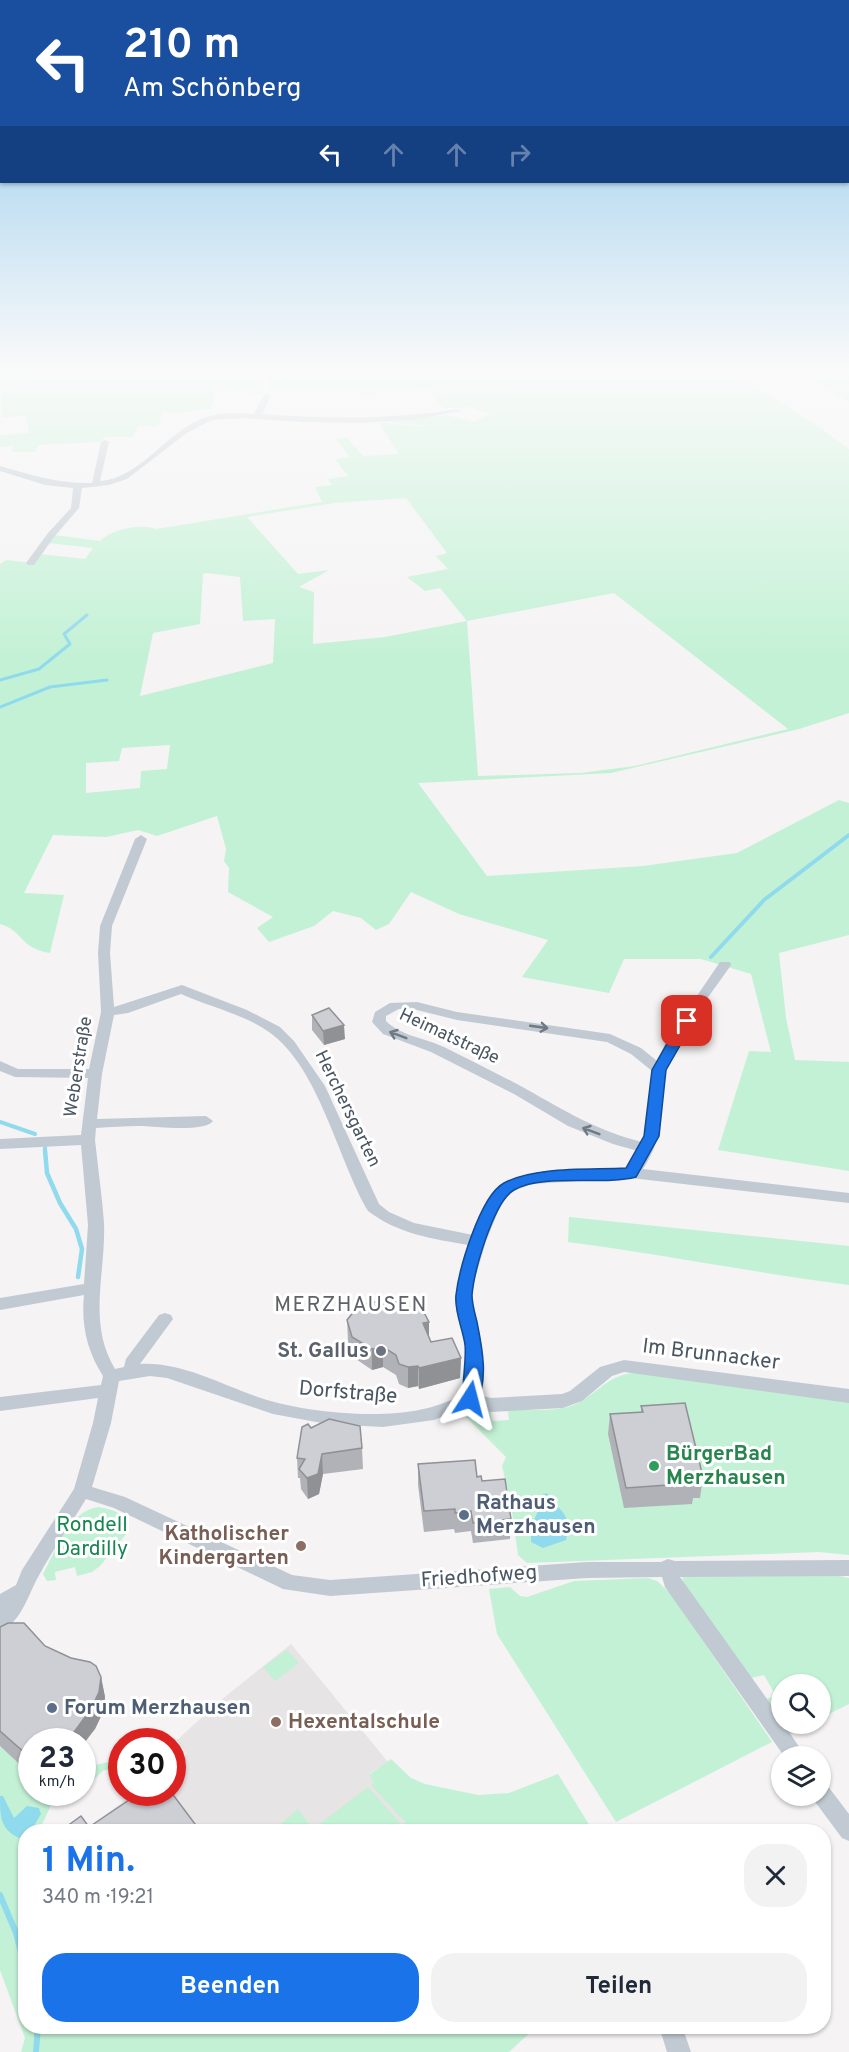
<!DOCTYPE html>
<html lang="de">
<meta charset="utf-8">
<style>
:root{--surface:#fff;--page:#f2f2f3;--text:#1f2937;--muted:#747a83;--accent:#1a73e8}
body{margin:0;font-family:Overpass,sans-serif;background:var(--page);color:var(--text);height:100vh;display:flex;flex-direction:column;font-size:22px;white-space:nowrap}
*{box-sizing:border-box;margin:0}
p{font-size:20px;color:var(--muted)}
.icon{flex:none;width:33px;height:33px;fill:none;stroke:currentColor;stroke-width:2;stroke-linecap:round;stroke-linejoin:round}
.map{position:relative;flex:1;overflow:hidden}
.side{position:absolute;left:18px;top:1824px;width:813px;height:210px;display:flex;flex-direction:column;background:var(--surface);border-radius:24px;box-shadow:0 2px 4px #0004}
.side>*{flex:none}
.hud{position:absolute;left:0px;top:0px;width:849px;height:183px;box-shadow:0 2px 4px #0004;background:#1a4fa0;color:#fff;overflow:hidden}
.buttons{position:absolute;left:771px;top:1674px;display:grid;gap:12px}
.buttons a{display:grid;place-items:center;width:60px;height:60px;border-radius:50%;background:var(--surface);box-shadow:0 2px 4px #0004;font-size:30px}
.speed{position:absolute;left:18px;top:1728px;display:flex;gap:12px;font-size:30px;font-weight:700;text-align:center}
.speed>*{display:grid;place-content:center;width:78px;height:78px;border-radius:50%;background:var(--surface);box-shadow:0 2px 4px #0004;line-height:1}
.speed small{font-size:15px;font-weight:400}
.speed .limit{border:9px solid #d22;background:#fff;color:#111}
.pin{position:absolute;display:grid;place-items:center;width:51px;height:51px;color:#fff;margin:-26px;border-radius:12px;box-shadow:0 3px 9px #0006}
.me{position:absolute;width:66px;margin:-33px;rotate:9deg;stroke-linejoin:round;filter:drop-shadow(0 0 4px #0008)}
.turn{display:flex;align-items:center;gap:21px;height:126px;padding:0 24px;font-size:27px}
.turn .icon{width:78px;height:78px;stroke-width:2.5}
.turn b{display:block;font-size:42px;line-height:51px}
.lanes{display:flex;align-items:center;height:57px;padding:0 24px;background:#0003;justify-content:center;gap:30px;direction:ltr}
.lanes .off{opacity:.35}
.round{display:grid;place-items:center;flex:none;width:63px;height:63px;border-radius:24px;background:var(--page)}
.head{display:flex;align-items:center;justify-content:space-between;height:102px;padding:0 24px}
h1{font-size:36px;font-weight:700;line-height:45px;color:var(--accent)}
.primary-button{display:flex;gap:12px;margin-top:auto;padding:12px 24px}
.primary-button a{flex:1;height:69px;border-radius:24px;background:var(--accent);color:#fff;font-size:24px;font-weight:700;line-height:69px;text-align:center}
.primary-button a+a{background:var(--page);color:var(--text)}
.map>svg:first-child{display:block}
.education{fill:#e6e4e5}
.green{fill:#c3f1d5;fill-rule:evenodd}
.water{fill:#90daee}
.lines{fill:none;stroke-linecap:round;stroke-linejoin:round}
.stream-far4{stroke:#90daee;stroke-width:2}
.stream-far3{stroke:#90daee;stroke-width:3}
.stream-far2{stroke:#90daee;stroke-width:4}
.stream-far1{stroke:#90daee;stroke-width:4.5}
.stream{stroke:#90daee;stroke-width:6}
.minor{fill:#c1cad2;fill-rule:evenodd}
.wall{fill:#b0b2b7}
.shaded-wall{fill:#909195}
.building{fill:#cdcfd5;stroke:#909195;stroke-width:1.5}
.oneway{stroke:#6e7983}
.route{fill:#1a73e8;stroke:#114b97;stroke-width:1.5}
.worship-dot{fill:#6b7280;stroke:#fff;stroke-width:2}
.leisure-dot{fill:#2e9e5b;stroke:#fff;stroke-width:2}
.service-dot{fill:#5c6f8a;stroke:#fff;stroke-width:2}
.education-dot{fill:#8d6e63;stroke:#fff;stroke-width:2}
.labels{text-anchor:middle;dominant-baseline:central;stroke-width:6;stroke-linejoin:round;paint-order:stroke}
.street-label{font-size:18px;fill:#4a5661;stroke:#fff}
.quarter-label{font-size:21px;letter-spacing:1.5px;fill:#5f6368;stroke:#fff}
.near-worship-label{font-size:21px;font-weight:bold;fill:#5b616d;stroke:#fff;text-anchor:end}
.near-street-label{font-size:21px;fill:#4a5661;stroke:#fff}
.near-leisure-label{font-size:21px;font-weight:bold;fill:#27864d;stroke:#fff;text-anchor:start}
.near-service-label{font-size:21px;font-weight:bold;fill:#4e5e75;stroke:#fff;text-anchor:start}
.near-park-label{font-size:21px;fill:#17864f;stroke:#fff}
.near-education-label{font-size:21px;font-weight:bold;fill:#785e54;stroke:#fff;text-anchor:end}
</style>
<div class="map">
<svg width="849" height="2052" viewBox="0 0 849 2052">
<rect width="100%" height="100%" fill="#f5f3f3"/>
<polygon class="education" points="291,1644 388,1762 369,1774 405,1823 394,1832 82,1832 135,1793 172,1792 173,1765 187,1754 177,1740 221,1700"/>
<g class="green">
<polygon points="0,373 264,373 264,394 217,392 210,409 174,414 163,411 158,426 138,426 133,437 105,437 100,442 38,445 35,452 12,452 13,446 0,447 0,435 29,433 25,416 2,418"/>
<path d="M268 373H734L819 427 849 449V713L799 729 611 773 418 783 487 876 643 866 737 853 839 800 849 803V935L779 953 786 1018 795 1060 849 1062V1171L718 1150 749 1051 771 1052 751 974 701 959H624L609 993 522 977 548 940 459 914 411 892 389 924 376 930 361 918 333 911 314 926 269 942 257 928 273 917 228 892 229 868 224 861 226 849 217 816 157 836 138 830 106 837 53 835 24 893 64 895 50 953C19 948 24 931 0 924V564L6 560 33 563 40 554 85 559 93 548 48 543 54 535 100 541C111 529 141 523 156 529L322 502 315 487 332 485 328 479 348 476 335 459 350 457 336 439 347 438 363 456 399 454 379 423 458 429 388 422 447 415 474 422 490 414 469 407 443 408 428 389 364 395 362 393 269 392ZM406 498 447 553 436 556 448 569 407 577 425 591 440 588 467 621 385 637 313 644 314 592 299 587 329 570 298 574 247 517 334 503ZM206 573 240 577 243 621 275 619 273 663 140 696 153 633 200 624 203 574ZM614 593 788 729 635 766 581 773 478 776 467 621ZM170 745 167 769 141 771 140 788 86 793V763L119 761 122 748Z"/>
<polygon points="799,373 849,373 849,402"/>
<path d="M569 1217 849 1246V1285C755 1273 662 1254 568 1242Z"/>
<path d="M645 1372 849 1402V1555L819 1552 527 1563 518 1555 511 1504 502 1466 506 1457 462 1413 472 1409 490 1411 492 1421 509 1420 508 1410C528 1409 559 1413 578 1403 606 1387 608 1373 645 1372Z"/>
<path d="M98 1507C115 1510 127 1513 127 1533L100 1566 92 1572 77 1576 75 1567 55 1572 56 1580 47 1581 43 1574C56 1550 68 1512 98 1507Z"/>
<polygon points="822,1572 849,1578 849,1704 821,1718 820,1684 782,1684 782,1724 810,1724 785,1736 763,1700 776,1696 764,1675 751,1678 684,1590 682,1573"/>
<polygon points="648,1578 657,1581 671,1594 772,1742 616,1822 497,1634 489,1589 510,1587 520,1596 527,1597 574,1581"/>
<polygon points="287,1650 299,1663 275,1681 263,1667"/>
<polygon points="0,1746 31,1774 32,1792 50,1793 52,1803 39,1831 26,1832 25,1859 19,1864 26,1882 26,2026 536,2027 509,2052 21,2052 25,2038 0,1970"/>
<polygon points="121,1759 121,1771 104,1770 93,1780 83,1784 83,1768"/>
<polygon points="391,1759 411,1778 425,1784 478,1795 509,1793 558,1774 593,1831 394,1831 405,1822 371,1785 374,1782 369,1775"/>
<polygon points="368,1787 400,1823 390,1831 273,1831 298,1809 313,1829"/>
</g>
<g class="water">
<path d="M547 1493C560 1513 573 1513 566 1540L543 1548 531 1542V1526L543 1501 542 1495Z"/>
<path d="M0 1796H3L14 1818 27 1806 39 1808 41 1814 31 1831 26 1832 25 1835 19 1838C0 1829 0 1816 0 1796Z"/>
</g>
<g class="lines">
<polyline class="stream-far4" points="0,375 26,373"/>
<g class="stream-far3">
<polyline points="0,680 39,669 70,644 64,634 87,615"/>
<polyline points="0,707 50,687 107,680"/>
</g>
<g class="stream-far2">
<polyline points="711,957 764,900 849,835"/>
<polyline points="0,1122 35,1134"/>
<polyline points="45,1147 45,1151"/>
</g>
<polyline class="stream-far1" points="45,1150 47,1173 60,1203 76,1229 82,1249 78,1277"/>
<g class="stream">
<polyline points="0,1895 16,1933 26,1972"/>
<polyline points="36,2052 38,2026"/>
</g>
<g class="minor">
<path d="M267 394 271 396 262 414C328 419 391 420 457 409L461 411 418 419 361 423 302 422 245 418 212 420 187 433 127 479 109 485 82 488 79 508 54 537 34 565H28L26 563 48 533 71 508 73 488 45 485 0 471V466C32 475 59 484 92 483L101 442 105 440 109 442 100 481C140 478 164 435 199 420 216 412 236 413 254 414L263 396Z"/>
<path d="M141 835 147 839 112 926 110 953 114 1007 182 985 247 1010 280 1027 294 1041 325 1086 379 1204 389 1212 414 1223 473 1235C479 1222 483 1203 492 1193 516 1166 592 1170 627 1168L638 1151 613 1144 568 1126 514 1094 431 1052 383 1034 372 1022 375 1012 390 1003 417 1002 457 1012 610 1034 641 1048 657 1061 667 1040 720 962H730L731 965C714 990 672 1044 666 1072 657 1110 667 1133 643 1169L849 1193V1203L631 1178 531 1184 513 1191 503 1200 486 1241 474 1282 472 1297 482 1346 483 1370 479 1395 491 1398 562 1394 570 1391 600 1367 624 1360 849 1389V1403L624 1372 612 1376 582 1401 563 1408 491 1412 471 1406 434 1420 383 1427 327 1424 273 1414 167 1378 150 1376 119 1381 111 1423 92 1487 125 1497 292 1575 330 1580 587 1562H661L668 1559 675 1561 849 1560V1576L680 1577 782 1720V1724H784L805 1756H784L665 1587 662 1577 587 1578 330 1596 283 1589 114 1508 86 1499C70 1526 51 1552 37 1579 28 1596 20 1624 0 1631V1594L16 1585 22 1570 74 1489 93 1423 98 1398 0 1411V1397L101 1385 103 1376C87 1351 81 1325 84 1295L0 1310V1298L84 1284 88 1225 81 1145 0 1149V1139L81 1135 88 1078 15 1077 0 1071V1061L18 1069H89L101 1012 98 953 100 926 135 839ZM181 994C210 1007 243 1014 269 1032 319 1067 338 1160 368 1211 398 1234 433 1239 469 1245L456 1297 466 1346 467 1370 462 1395C448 1402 434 1407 419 1410 374 1419 298 1412 255 1396 218 1383 181 1362 140 1364L173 1319 171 1315 165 1313 159 1315 126 1359 124 1367 115 1369C87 1323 106 1273 104 1223 102 1196 98 1168 95 1140L96 1128C111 1127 125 1126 139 1126 155 1126 203 1133 213 1121L206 1116 97 1119 102 1074 114 1015 128 1013ZM399 1009 417 1010 457 1020 607 1042 631 1054 652 1071 645 1136 642 1142C598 1131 565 1111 526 1089 499 1074 471 1061 444 1047 425 1038 401 1036 386 1021V1016Z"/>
<polygon points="820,1783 827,1785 849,1814 849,1841 842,1838 813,1799 811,1796 820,1796"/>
<polygon points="659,2026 682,2026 691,2052 667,2052"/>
</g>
</g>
<g class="wall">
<polygon points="312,1015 345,1039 324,1045 312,1030"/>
<polygon points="347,1320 429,1322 429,1337 431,1342 461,1358 460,1378 419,1389 418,1386 408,1388 399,1384 396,1375 383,1367 372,1370 353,1357 348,1341"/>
<polygon points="641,1406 703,1477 700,1498 693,1498 692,1504 624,1508 608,1434 610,1414 641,1412"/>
<polygon points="311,1428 362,1448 363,1469 323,1474 319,1494 308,1499 301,1489 300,1478 298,1478 297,1458"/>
<polygon points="418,1464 477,1477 511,1519 510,1539 473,1543 471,1531 455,1533 454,1529 424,1532 418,1485"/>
<polygon points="0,1627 45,1646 101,1677 105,1697 103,1712 95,1729 32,1742 32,1773 29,1773 0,1746"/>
</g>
<g class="shaded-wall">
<polygon points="344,1025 345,1039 324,1045 323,1031"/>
<polygon points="429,1322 429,1342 423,1323"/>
<polygon points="383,1347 383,1367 372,1370 372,1349"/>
<polygon points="461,1358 460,1378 419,1389 419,1368"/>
<polygon points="418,1366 418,1386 408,1388 408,1367"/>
<polygon points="322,1454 323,1474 319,1494 308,1499 307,1478"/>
<polygon points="101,1677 105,1697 103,1712 95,1729 82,1746 82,1742 66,1742"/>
</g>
<g class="building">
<polygon points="329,1008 344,1025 323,1031 312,1015"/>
<polygon points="390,1299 407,1308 420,1305 429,1322 423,1323 431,1342 452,1338 461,1358 419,1368 418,1366 408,1367 399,1364 396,1355 383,1347 372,1349 352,1337 347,1320 359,1305"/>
<polygon points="685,1403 703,1477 694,1478 695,1483 626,1488 610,1414 643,1412 641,1406"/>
<polygon points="329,1419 360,1426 362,1448 322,1454 318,1474 307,1478 299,1469 305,1459 297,1458 302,1427 308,1424 311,1428"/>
<polygon points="475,1460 477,1477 481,1476 482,1481 505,1479 511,1519 473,1523 471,1511 455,1513 455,1509 424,1511 418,1464"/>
<polygon points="8,1623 24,1623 45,1646 71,1658 90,1662 96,1666 101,1677 99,1692 91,1709 74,1732 66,1742 32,1742 32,1755 25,1753 0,1731 0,1627"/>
<polygon points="141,1792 171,1792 201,1832 59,1832 81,1816 89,1827"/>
</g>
<defs><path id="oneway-shaft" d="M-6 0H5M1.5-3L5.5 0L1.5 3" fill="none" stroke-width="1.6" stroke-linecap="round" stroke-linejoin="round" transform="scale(1.5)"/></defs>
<g class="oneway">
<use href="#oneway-shaft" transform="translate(539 1027) rotate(8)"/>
<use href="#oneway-shaft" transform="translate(398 1035) rotate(-159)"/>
<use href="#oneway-shaft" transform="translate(591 1131) rotate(-159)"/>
</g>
<linearGradient id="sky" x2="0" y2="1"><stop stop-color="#85c3ea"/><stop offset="0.56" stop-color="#fafafa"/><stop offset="1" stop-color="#fafafa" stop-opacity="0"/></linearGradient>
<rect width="849" height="661" fill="url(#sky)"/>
<path class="route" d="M687 1017 694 1021 666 1070 659 1136 636 1177C602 1186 544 1173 514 1190 493 1202 474 1272 472 1295 472 1304 475 1314 477 1322 482 1347 489 1380 476 1404H464C460 1396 467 1359 465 1345 463 1329 454 1311 456 1295 459 1269 480 1196 504 1183 535 1166 591 1170 626 1168L644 1136 652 1070 680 1021Z"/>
<circle class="worship-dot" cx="381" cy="1351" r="6"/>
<circle class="leisure-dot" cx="654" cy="1466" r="6"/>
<g class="service-dot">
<circle cx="464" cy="1515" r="6"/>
<circle cx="52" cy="1708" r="6"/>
</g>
<g class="education-dot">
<circle cx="301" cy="1546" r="6"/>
<circle cx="276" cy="1722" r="6"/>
</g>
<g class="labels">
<g class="street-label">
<text transform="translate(449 1037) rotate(25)">Heimatstraße</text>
<text transform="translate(79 1067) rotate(-81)">Weberstraße</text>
<text transform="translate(347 1109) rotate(64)">Herchersgarten</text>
</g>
<g class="quarter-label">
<text x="351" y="1305">MERZHAUSEN</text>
</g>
<g class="near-worship-label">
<text x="369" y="1351">St. Gallus</text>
</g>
<g class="near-street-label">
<text transform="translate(711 1355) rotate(7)">Im Brunnacker</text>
<text transform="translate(348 1393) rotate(5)">Dorfstraße</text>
<text transform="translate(479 1577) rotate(-4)">Friedhofweg</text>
</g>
<g class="near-leisure-label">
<text x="666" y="1454">BürgerBad<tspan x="666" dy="24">Merzhausen</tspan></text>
</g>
<g class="near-service-label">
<text x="476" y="1503">Rathaus<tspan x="476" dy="24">Merzhausen</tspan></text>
<text x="64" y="1708">Forum Merzhausen</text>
</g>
<g class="near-park-label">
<text x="92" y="1525">Rondell<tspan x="92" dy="24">Dardilly</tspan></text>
</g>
<g class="near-education-label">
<text x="289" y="1534">Katholischer<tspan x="289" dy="24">Kindergarten</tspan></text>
<text x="288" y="1722" text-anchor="start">Hexentalschule</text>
</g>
</g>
</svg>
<div class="buttons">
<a><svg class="icon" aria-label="search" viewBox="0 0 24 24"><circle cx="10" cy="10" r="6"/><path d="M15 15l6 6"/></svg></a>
<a><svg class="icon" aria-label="layers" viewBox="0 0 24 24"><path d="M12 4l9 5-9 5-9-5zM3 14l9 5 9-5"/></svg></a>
</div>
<div class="speed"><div>23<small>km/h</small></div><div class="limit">30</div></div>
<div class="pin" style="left:687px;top:1021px;background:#d93025"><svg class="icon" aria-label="arrive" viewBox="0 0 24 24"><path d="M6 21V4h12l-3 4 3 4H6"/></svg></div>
<svg class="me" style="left:470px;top:1399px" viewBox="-20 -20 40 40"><path d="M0-17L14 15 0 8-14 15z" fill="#1a73e8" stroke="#fff" stroke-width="4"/></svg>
<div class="hud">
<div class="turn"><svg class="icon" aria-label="left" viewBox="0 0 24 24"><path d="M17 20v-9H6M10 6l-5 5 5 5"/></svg><div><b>210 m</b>Am Schönberg</div></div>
<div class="lanes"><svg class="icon" aria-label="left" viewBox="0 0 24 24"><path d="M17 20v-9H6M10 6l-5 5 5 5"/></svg><svg class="icon off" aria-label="ahead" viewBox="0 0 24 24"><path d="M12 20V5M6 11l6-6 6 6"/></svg><svg class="icon off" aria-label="ahead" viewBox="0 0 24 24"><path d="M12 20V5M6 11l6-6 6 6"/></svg><svg class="icon off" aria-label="right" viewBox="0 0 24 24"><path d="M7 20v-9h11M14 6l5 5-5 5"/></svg></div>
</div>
<section class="side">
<div class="head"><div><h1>1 Min.</h1><p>340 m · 19:21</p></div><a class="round"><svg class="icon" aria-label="close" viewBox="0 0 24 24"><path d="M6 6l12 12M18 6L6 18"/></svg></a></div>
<div class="primary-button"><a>Beenden</a><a>Teilen</a></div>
</section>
</div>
